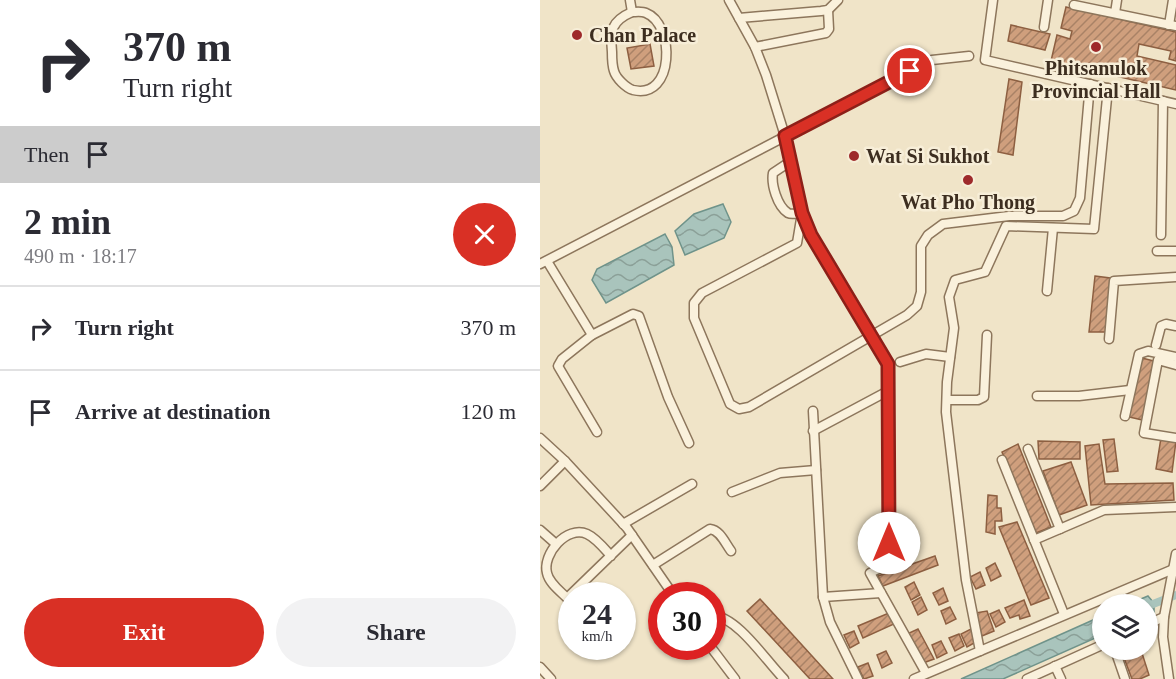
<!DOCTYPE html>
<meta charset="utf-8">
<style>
:root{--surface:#fff;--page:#f2f2f3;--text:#2b2b33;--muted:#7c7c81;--line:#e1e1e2;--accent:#d93025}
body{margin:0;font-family:Georgia,serif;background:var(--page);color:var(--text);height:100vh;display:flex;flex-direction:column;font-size:22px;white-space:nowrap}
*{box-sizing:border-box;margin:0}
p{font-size:20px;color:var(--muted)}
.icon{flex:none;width:33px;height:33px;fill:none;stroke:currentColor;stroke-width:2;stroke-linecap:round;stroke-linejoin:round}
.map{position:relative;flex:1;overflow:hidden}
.sheet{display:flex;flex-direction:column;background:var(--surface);width:540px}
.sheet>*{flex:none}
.guide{background:#fff;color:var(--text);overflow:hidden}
.buttons{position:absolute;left:552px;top:594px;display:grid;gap:12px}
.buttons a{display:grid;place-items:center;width:66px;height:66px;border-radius:50%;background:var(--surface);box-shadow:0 2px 4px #0004;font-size:30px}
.speed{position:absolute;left:18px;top:582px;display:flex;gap:12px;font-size:30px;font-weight:700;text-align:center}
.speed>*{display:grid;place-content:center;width:78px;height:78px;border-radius:50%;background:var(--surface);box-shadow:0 2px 4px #0004;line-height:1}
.speed small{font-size:15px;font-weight:400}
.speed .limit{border:9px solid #d22;background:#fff;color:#111}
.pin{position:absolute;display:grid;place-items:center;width:51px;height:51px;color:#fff;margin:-26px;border:3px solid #fff;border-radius:50%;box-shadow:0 2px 6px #0007}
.me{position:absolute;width:66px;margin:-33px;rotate:0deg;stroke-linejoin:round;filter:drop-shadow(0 0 4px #0008)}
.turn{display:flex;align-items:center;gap:21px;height:126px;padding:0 24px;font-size:27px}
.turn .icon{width:78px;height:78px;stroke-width:2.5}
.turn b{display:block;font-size:42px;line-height:51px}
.then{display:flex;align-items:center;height:57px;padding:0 24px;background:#0003;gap:12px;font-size:22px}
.round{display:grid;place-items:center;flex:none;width:63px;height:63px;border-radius:32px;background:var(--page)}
.summary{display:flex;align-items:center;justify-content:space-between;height:102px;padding:0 24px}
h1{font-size:36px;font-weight:600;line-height:45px}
.action{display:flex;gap:12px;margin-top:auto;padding:12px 24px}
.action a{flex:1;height:69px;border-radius:36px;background:var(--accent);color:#fff;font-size:24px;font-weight:600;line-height:69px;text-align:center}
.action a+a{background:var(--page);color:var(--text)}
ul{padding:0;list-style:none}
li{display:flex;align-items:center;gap:18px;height:84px;padding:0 24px;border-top:2px solid var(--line)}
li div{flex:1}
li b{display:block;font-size:22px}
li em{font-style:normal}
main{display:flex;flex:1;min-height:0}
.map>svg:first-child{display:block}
.water{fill:url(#water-waves);stroke:#6f938a;stroke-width:1.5}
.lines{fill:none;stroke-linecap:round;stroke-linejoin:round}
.canal{stroke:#a9c4bc;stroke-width:8}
.building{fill:url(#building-hatch);stroke:#8d5f41;stroke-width:1.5}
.minor-casing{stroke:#8d765c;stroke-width:11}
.minor{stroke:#faf1dc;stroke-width:8}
.route-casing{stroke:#8d1f18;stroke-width:15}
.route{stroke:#d93025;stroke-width:10}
.poi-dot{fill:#9e2a2b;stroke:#f7eed8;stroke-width:2}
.labels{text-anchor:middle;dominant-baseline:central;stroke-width:5;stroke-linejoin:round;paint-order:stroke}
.poi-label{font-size:20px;font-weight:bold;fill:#3d2e20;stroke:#f7eed8;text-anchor:start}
</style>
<main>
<section class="sheet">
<div class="guide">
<div class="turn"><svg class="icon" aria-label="right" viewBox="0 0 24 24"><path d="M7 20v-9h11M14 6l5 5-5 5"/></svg><div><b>370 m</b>Turn right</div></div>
<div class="then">Then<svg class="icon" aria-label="arrive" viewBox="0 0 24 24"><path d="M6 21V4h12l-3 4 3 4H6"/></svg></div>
</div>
<div class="summary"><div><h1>2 min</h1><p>490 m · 18:17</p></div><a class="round" style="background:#d93025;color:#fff"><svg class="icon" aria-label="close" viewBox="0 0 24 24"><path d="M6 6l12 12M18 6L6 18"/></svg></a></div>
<ul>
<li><svg class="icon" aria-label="right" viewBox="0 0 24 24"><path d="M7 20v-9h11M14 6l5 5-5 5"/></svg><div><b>Turn right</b></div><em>370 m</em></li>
<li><svg class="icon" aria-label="arrive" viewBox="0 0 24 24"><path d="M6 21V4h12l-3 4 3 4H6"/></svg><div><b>Arrive at destination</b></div><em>120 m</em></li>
</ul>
<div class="action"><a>Exit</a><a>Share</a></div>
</section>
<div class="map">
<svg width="636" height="679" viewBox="0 0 636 679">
<defs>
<pattern id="water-waves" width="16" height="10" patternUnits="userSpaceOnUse" patternTransform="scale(1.5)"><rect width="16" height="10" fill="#a9c4bc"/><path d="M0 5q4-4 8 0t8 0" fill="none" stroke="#8ba098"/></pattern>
<pattern id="building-hatch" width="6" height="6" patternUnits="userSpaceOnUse" patternTransform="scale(1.5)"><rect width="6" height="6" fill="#cf9f7d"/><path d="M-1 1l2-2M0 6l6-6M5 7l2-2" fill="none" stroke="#a98266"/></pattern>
</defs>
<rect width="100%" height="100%" fill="#f0e4c8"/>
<g class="water">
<polygon points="183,204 191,222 184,238 145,255 135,231 154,214"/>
<polygon points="125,234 132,247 134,265 66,303 52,280 57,269"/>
<polygon points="608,596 614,603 614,612 608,615 608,604 589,604"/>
<polygon points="562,616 562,635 463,679 421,679"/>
</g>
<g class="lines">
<polyline class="canal" points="608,606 636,595"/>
</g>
<g class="building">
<polygon points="526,7 636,32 636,61 629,59 631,51 599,44 597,56 636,65 636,90 511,61 517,35 530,39 532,31 521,28"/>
<polygon points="471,25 510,34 505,50 468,41"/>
<polygon points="110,44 114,66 91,69 87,48"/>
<polygon points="469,79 482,82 473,155 458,152"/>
<polygon points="555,276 570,278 566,332 549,332"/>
<polygon points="602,358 614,361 607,397 612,399 607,421 589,417"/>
<polygon points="621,438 636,441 632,472 616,469"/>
<polygon points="574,439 578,471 567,472 563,440"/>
<polygon points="498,441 540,442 540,459 499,459"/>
<polygon points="478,444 511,527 496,533 462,452"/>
<polygon points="559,444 565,484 633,483 634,500 551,505 545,446"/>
<polygon points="531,462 547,505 519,515 503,471"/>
<polygon points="448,495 457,496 457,508 461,508 462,521 455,521 455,534 446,532"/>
<polygon points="477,522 509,598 491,605 459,527"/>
<polygon points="395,556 398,565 343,586 338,576"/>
<polygon points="455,563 461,576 451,581 446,568"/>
<polygon points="440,572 445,585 436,589 430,577"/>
<polygon points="374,582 380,595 371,600 365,587"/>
<polygon points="403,588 408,601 399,605 393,593"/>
<polygon points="381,597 387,610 378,615 372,602"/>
<polygon points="220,599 293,679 270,679 207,611"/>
<polygon points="484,600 490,616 480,619 479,615 470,618 465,608"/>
<polygon points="410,607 416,619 406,624 401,611"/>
<polygon points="459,610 465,622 456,627 450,614"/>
<polygon points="447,611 454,631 442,636 435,613"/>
<polygon points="349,613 354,624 323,638 318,626"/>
<polygon points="378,629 394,659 383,663 367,634"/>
<polygon points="431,629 436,642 427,647 421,634"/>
<polygon points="314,631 319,643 310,648 304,635"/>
<polygon points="419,634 424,646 415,651 409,638"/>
<polygon points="401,641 407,653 397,658 392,645"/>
<polygon points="581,650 601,650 609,675 600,679 592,679"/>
<polygon points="346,651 352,663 342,668 337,655"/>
<polygon points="328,663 333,676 324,679 318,667"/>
</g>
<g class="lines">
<g class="minor-casing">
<g id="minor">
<polyline points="90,0 92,12"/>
<polyline points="189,0 215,47 226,75 245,136 262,213 271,235 348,364 349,564 330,573 386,673"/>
<polyline points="453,0 445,60 636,104"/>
<polyline points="534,5 636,26"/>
<path d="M92 12C96 12 102 11 106 13 135 24 135 100 93 90 86 88 76 78 74 71 72 65 72 58 72 52 70 31 71 21 92 12Z"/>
<polyline points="575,13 577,0"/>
<polyline points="199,18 281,11 288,10 298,0"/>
<polyline points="629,25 633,0"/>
<polyline points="504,27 508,0"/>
<polyline points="215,47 286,33 289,29 288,10"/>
<path d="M251 161 233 173C231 184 237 206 248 213 252 215 257 213 262 213L257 243 162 293 154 303V318L190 404 199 409 209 407 367 315 377 306 381 292V246L388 235 403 224 469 216H523L534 211 540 198 550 84"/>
<polyline points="621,235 623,101"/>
<polyline points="617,251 636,251"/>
<polyline points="7,261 52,335 93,314 99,316 128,397 149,443"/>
<polyline points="0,264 392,60 429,56"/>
<polyline points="507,291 513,228"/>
<polyline points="52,335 22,359 18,366 57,432"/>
<polyline points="569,339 574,281 636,277"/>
<polyline points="616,345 621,326 626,324 636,326"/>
<polyline points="360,362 386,354 410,357"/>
<polyline points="636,365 618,360 604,433 636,438"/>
<polyline points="497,396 539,396 590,390"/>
<polyline points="407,400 438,400 444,397 447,335"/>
<polyline points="273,411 283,597 290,622 318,679"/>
<polyline points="585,416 599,354 608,351 636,357"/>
<polyline points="273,431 348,391"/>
<polyline points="0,438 25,461"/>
<polyline points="488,449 520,529"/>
<polyline points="462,460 524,614"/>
<polyline points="0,486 25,461 87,528 134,596"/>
<polyline points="192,492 240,473 276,470"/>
<polyline points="83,524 152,484"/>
<polyline points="0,530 16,544"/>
<polyline points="494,540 564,510 636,507"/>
<path d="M71 556C64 548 56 538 47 534 27 525 2 554 7 573 9 583 20 591 27 598L92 535"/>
<path d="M113 565 170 529C180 530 185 543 191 551"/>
<polyline points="283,597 341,593"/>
<path d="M172 615C198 617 226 661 244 679"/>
<polyline points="608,624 624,617"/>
<polyline points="170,646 195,679"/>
<polyline points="575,650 585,679"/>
<polyline points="440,651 426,580 406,412 407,382 414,328 409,297 415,280 445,272 466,226 554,229 568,88"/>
<polyline points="515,666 521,679"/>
<polyline points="0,667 11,679"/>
<polyline points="374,679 636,568"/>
<polyline points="487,679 562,645"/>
<polyline points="629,679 623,637 624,617 636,554"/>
</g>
</g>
<use href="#minor" class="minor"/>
</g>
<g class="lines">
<g class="route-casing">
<polyline id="route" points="349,543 348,364 271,235 262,213 245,136 370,71"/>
</g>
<use href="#route" class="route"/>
</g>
<g class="poi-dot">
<circle cx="37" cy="35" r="6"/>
<circle cx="556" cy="47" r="6"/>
<circle cx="314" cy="156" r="6"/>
<circle cx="428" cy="180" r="6"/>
</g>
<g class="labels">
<g class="poi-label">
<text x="49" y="35">Chan Palace</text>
<text x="556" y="68" text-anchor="middle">Phitsanulok<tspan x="556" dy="23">Provincial Hall</tspan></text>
<text x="326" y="156">Wat Si Sukhot</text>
<text x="428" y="202" text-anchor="middle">Wat Pho Thong</text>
</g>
</g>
</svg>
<div class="buttons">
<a><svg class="icon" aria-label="layers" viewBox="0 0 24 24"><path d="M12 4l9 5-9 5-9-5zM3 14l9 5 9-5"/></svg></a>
</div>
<div class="speed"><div>24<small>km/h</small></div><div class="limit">30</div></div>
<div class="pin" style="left:370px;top:71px;background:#d93025"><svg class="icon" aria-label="arrive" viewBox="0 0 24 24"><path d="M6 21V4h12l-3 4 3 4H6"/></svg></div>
<svg class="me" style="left:349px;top:543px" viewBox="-20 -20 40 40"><circle r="19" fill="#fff"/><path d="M0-13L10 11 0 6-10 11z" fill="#d93025"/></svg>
</div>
</main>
